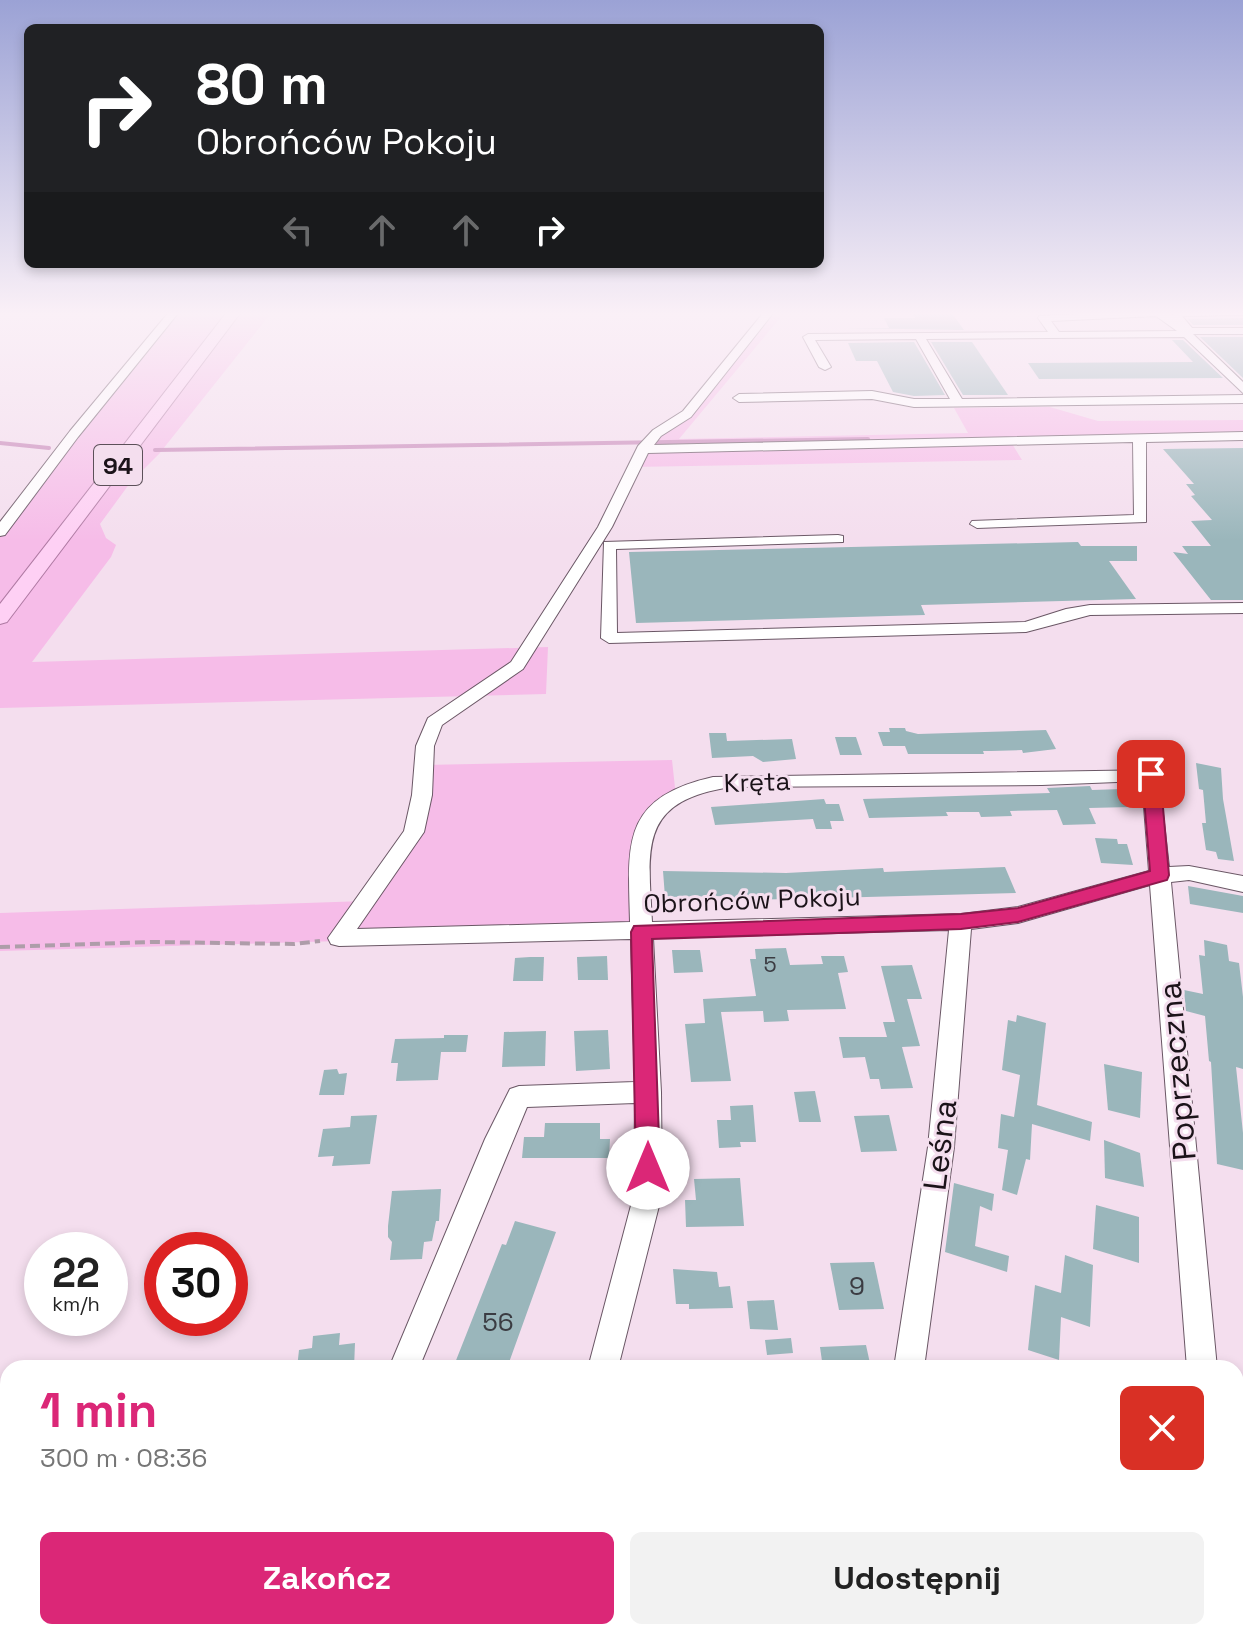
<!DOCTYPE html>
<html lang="pl">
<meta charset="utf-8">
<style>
:root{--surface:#fff;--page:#f2f2f2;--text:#222;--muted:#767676;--accent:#db2777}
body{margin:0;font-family:"Space Grotesk",sans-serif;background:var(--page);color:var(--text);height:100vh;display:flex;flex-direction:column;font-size:30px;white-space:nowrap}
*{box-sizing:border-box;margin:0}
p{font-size:26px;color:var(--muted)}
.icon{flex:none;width:44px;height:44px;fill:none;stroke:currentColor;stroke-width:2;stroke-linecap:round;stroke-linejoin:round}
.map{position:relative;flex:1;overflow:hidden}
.drawer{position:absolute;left:0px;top:1360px;width:1244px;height:280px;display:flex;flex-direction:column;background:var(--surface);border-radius:24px 24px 0 0;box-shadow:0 4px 12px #0003}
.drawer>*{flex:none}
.guide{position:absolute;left:24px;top:24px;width:800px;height:244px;border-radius:12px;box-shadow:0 4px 12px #0003;background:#202124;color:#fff;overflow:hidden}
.speed{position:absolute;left:24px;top:1232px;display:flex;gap:16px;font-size:40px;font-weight:700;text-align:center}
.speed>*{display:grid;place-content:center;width:104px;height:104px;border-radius:50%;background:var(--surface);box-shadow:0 4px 12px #0003;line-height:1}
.speed small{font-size:20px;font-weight:400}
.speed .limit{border:12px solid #d22;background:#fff;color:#111}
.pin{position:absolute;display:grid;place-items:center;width:68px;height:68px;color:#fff;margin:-34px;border-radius:16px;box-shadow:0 4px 12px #0006}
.me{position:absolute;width:88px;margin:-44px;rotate:0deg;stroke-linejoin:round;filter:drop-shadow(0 0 6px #0008)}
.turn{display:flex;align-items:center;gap:28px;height:168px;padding:0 40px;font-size:36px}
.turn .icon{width:104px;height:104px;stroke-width:2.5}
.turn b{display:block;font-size:56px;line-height:68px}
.lanes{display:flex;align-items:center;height:76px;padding:0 40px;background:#0003;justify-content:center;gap:40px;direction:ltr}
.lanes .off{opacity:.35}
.round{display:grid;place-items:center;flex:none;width:84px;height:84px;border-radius:12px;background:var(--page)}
.overview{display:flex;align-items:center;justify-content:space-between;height:136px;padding:0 40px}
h1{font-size:48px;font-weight:800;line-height:60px;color:var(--accent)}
.primary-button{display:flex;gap:16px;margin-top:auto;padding:16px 40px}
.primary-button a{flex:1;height:92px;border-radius:12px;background:var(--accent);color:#fff;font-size:32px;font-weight:800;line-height:92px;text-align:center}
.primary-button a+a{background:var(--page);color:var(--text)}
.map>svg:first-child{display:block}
.green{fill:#f6bce8}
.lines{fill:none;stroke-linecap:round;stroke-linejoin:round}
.stream{stroke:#c786b8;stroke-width:4}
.building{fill:#9ab6bb}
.minor-casing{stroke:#6a5765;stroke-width:2}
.major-casing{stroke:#ae79a2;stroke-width:2}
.path{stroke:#ae9da9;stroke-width:4;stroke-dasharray:10 5;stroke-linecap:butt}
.minor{fill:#fff;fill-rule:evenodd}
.major{fill:#fed0f4;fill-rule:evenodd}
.route{fill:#db2777;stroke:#8e194d;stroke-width:2}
.labels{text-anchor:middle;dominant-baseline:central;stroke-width:6;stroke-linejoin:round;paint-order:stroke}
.number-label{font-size:22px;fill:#3b3c42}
.shield{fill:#f4deee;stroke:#5c5059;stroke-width:2}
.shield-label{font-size:24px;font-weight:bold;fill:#1b1319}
.street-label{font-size:26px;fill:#1b1319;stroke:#f4deee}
.near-number-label{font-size:26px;fill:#3b3c42}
.near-street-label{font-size:32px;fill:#1b1319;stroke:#f4deee}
</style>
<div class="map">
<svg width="1243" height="1640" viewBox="0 0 1243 1640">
<rect width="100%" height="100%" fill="#f4deee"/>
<g class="green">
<polygon points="174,312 272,312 159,454 130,483 100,524 106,538 116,545 111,557 32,662 548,647 546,694 0,708 0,532 123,373"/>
<polygon points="769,312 785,312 679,439 968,433 954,408 1050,407 1098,421 1243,420 1243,436 1011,442 1022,460 632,467 643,449 687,414"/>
<polygon points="672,760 676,797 646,824 641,932 0,951 0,913 365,901 414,832 424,765"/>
</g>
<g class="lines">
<g class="stream">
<polyline points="0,443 49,448"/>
<polyline points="155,450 868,439"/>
</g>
</g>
<g class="building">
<polygon points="911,312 951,312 964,330 842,328 889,328 884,318 915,318"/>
<polygon points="1243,318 1243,325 1193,325 1188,319"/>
<polygon points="1200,337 1243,337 1243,378"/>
<polygon points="1172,340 1183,340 1223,378 1039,379 1028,363 1193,362"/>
<polygon points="914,342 945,395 914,396 893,392 877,361 856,361 848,343"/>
<polygon points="931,342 972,342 1008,395 963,395"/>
<polygon points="1243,448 1243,600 1211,600 1173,552 1188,554 1182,546 1211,546 1191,521 1212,520 1191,496 1195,495 1186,484 1194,484 1163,449"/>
<polygon points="1078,542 1081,546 1137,546 1137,561 1109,561 1136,599 921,605 925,615 636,623 629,552"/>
<polygon points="889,728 905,728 906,731 918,734 1046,730 1056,749 1023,753 1022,750 991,751 983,751 984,754 908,754 905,746 883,746 878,732 890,732"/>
<polygon points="709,733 726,733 727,741 792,739 796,759 763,762 753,756 712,758"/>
<polygon points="835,737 856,737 862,755 840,755"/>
<polygon points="1196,763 1221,768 1223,799 1234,861 1218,859 1216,852 1206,850 1202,823 1206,823 1203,790 1199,789"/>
<polygon points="1090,786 1092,790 1122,789 1131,807 1089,808 1096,824 1063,825 1057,810 1010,811 1012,816 981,817 979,812 946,812 948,816 869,818 863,799 1050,793 1047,788"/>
<polygon points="824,799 826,804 839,804 844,821 830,821 832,829 816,829 813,819 715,825 711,807"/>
<polygon points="1095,838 1117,839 1118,844 1127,844 1133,865 1101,863"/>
<polygon points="1005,867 1016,893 792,899 729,900 728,896 665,897 663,871 786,873 883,868 884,872"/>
<polygon points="1188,886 1243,896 1243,913 1190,904"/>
<polygon points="1204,940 1227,945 1229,961 1239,963 1243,997 1243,1069 1236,1067 1243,1133 1243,1170 1217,1164 1211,1062 1209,1061 1205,1016 1186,1011 1184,990 1203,994 1199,955 1205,956"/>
<polygon points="786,948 790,965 823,964 821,956 844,956 848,972 838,973 846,1009 787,1010 789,1021 764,1022 763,1011 721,1012 731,1081 691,1082 685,1024 705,1023 703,999 756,996 750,959 756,959 755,949"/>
<polygon points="672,950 700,950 703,972 674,973"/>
<polygon points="607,956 608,980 578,980 577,957"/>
<polygon points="530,957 544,957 543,981 513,981 515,958"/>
<polygon points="912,965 922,999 907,999 920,1046 902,1047 913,1088 881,1089 879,1079 870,1079 865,1057 843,1058 839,1037 887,1037 883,1022 895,1022 881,966"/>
<polygon points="1017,1015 1046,1023 1037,1105 1092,1122 1090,1141 1032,1124 1030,1160 1026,1159 1017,1195 1002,1190 1008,1150 998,1148 1001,1114 1014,1117 1020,1075 1002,1070 1008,1020 1016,1022"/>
<polygon points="608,1030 610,1069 576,1071 574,1031"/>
<polygon points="546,1031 545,1066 502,1067 504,1032"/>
<polygon points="444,1035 468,1035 466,1052 441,1052 438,1080 396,1081 398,1063 391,1063 395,1039 444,1038"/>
<polygon points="1104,1064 1142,1072 1140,1118 1108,1110"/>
<polygon points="337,1069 339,1074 347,1073 344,1095 319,1095 324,1070"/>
<polygon points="815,1091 821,1122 799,1122 794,1092"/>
<polygon points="753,1105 756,1142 740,1142 741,1147 719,1148 717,1120 731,1120 730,1106"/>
<polygon points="377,1115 370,1164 332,1166 334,1156 318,1157 323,1129 350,1127 351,1116"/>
<polygon points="889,1115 897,1151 861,1152 854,1116"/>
<polygon points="545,1123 600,1123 600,1139 610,1139 609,1158 522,1158 524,1137 544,1137"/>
<polygon points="1104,1140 1140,1153 1144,1187 1105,1178"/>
<polygon points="740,1178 744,1226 686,1227 685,1200 696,1200 694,1179"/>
<polygon points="954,1183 994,1194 992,1211 980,1206 975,1246 1009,1256 1007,1272 945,1252"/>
<polygon points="441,1189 439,1221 436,1221 432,1241 424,1242 422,1259 390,1260 392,1242 388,1237 388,1226 392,1191"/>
<polygon points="1096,1205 1139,1217 1139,1263 1093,1249"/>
<polygon points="515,1221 556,1232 507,1368 453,1368 502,1244 506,1245"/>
<polygon points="1065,1255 1093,1265 1090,1327 1061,1317 1059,1360 1028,1350 1035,1285 1061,1293"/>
<polygon points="874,1262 884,1309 839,1310 830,1263"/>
<polygon points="673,1269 717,1272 719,1287 730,1286 733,1308 689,1309 689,1304 676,1304"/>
<polygon points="774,1300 778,1330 750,1329 747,1301"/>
<polygon points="340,1333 339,1345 355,1343 354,1368 297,1368 299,1350 312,1348 313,1336"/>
<polygon points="791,1338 793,1353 767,1355 765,1340"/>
<polygon points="866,1345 871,1368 823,1368 820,1347"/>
</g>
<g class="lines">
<g class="minor-casing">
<g id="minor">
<polygon points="169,312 179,312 78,437 5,535 0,536 0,522 70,431"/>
<path d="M764 312H774L691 417 661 436 654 445 1243 432V440L1146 442V522L977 528 970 524 972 521 1134 515 1133 442 648 453 612 527 523 669 442 725 434 746 432 795 424 832 357 929 630 922C628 843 621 798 713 777L1158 770 1169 867 1189 866 1243 876V892L1189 880 1171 882 1217 1368H1187L1150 885 1018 923 971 929 954 1147 924 1368H894L928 1147 949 930 653 938 661 1092 662 1194 618 1368H588L634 1194 635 1103 527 1107 419 1368H389L485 1139 510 1089 519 1086 635 1082 631 939 339 946 331 944 328 938 404 831 412 795 416 746 428 718 511 662 598 527 638 446 653 430 683 411ZM1142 781 1149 871 1018 907 961 914 652 922C648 846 639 801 731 787L1042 785Z"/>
<path d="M1118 312H1163L1172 315 1175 312H1243V315L1182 316 1192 328H1243V334H1193L1243 382V393L1184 337 926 339 962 399 1243 395V403L914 407 872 399 739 402 733 398 739 394 872 391 914 399H950L916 339 815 340 831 367 825 370 819 367 803 337 808 334 1048 332 1038 318 1039 316ZM1156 316 1177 331 1059 332 1051 321Z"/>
<polygon points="838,535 843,536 843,542 616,549 617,633 1025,622 1066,609 1090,605 1243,603 1243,613 1090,615 1026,632 609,643 601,638 604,542"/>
<polygon points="1236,1619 1243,1640 1208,1640 1207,1632 1236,1632"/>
<polygon points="486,1632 538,1632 541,1639 490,1640"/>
<rect x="864" y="1632" width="36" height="8"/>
</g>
</g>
<g class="major-casing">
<polygon id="major" points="227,312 241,312 7,622 0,624 0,604"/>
</g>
<polyline class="path" points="0,947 152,942 294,944 320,941"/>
<use href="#minor" class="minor"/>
<use href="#major" class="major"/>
</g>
<linearGradient id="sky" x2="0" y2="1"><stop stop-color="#9ba2d5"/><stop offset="0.58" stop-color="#faf0f7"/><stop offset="1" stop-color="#faf0f7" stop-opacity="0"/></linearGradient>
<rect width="1243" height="541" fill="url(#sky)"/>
<polygon class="route" points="1151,769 1160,774 1169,875 1167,880 1018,922 961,929 652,939 660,1168 657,1176 648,1179 639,1176 636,1168 631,932 634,926 961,914 1018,908 1150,871 1142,774"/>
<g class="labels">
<g class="number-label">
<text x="770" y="964">5</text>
</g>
<rect class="shield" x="94" y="445" width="48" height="40" rx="6"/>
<g class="shield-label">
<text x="118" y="465">94</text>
</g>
<g class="street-label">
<text transform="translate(757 782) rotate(-2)">Kręta</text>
<text transform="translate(752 900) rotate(-2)">Obrońców Pokoju</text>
</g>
<g class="near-number-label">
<text x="857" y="1286">9</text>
<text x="498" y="1322">56</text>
</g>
<g class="near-street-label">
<text transform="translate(1177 1071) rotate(-95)">Poprzeczna</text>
<text transform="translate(940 1145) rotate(-83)">Leśna</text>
</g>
</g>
</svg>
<div class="speed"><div>22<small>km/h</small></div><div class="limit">30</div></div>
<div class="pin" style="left:1151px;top:774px;background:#d93025"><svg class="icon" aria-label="arrive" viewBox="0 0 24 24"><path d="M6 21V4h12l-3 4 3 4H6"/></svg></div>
<svg class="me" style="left:648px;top:1168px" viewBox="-20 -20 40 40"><circle r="19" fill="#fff"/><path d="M0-13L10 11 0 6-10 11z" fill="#db2777"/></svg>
<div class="guide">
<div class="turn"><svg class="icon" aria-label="right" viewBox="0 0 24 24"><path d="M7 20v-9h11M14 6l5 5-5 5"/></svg><div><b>80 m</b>Obrońców Pokoju</div></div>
<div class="lanes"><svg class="icon off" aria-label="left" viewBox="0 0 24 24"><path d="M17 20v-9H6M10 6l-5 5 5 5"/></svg><svg class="icon off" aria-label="ahead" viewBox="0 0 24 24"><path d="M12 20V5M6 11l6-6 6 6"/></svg><svg class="icon off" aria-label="ahead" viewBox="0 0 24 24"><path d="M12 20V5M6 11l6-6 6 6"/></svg><svg class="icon" aria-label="right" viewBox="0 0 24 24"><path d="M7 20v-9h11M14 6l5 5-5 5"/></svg></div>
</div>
<section class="drawer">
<div class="overview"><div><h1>1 min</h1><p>300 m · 08:36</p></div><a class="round" style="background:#d93025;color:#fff"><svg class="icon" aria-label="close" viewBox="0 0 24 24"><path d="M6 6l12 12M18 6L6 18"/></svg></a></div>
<div class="primary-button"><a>Zakończ</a><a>Udostępnij</a></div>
</section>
</div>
